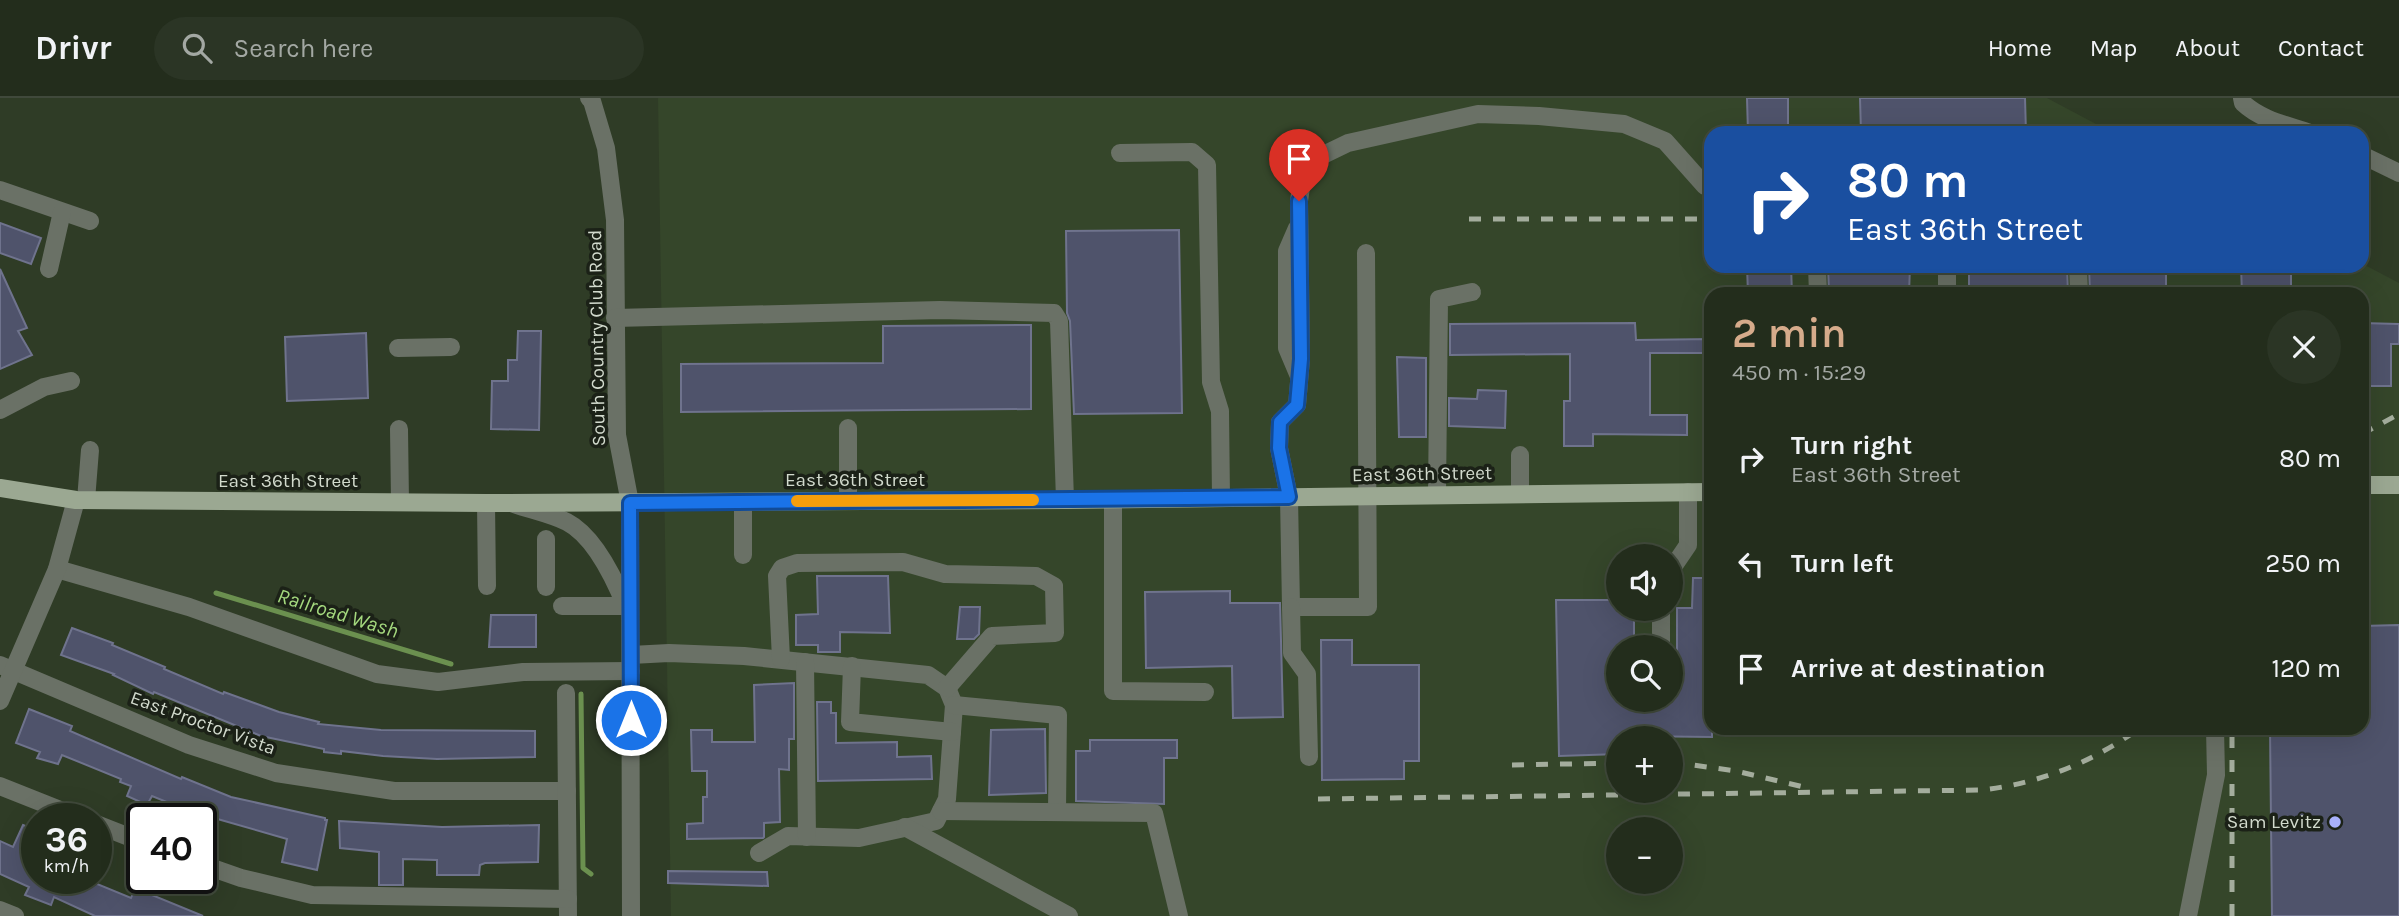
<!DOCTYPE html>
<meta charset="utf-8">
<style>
:root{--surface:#232d1c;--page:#2b3525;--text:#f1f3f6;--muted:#a3a8a3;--line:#40493b;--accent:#d6ab8b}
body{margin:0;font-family:Karla,sans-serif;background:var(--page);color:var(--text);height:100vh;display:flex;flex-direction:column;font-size:26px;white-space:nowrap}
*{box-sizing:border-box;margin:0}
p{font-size:23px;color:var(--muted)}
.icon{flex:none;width:38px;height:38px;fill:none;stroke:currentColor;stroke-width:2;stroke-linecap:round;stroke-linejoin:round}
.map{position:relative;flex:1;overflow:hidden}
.panel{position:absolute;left:1704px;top:189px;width:665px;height:448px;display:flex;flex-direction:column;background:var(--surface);border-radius:21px;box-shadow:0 7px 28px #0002,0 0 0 2px var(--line)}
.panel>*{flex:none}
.banner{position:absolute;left:1704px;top:28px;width:665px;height:147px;border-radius:21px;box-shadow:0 7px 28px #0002,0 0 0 2px var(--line);background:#1a4fa0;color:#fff;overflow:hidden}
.tools{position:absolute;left:1606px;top:446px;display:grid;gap:14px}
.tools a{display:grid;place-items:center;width:77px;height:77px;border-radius:50%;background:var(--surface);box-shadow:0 7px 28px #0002,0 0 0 2px var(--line);font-size:35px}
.speed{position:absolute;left:21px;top:705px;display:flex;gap:14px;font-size:35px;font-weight:700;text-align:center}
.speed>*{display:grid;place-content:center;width:91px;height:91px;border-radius:50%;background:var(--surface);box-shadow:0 7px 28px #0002,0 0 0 2px var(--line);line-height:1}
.speed small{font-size:18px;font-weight:400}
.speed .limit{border:4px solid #111;border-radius:10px;background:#fff;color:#111}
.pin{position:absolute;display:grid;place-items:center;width:60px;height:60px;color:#fff;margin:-72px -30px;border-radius:50% 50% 50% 0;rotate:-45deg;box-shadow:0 0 7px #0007}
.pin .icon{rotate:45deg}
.me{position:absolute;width:77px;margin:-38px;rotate:0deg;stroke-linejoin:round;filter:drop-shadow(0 0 5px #0008)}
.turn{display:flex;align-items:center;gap:24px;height:147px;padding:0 28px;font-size:32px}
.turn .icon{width:91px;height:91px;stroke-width:2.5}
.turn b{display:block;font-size:49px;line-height:60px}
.round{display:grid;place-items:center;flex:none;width:74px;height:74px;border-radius:37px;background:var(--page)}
.overview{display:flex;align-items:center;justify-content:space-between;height:119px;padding:0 28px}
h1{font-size:42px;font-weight:600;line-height:52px;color:var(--accent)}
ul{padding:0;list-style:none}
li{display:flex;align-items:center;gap:21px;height:105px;padding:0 28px}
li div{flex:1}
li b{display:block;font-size:26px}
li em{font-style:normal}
header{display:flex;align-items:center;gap:42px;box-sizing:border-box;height:98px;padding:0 35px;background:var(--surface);border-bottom:2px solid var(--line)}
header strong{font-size:33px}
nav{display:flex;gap:38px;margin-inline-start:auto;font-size:24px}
.search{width:490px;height:63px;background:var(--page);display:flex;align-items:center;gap:18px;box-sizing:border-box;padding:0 24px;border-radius:38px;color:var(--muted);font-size:26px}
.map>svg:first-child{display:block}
.built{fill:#35462a;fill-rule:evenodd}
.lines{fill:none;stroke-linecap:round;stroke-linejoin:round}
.stream{stroke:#6b904f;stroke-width:5}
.building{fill:#4f536b;stroke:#6f738d;stroke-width:2}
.minor{stroke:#6a7166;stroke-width:18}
.major{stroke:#9ba892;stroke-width:18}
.rail{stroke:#a4ad9d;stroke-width:5;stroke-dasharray:12 12;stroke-linecap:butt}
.route-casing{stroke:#114b97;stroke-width:18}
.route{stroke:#1a73e8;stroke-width:12}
.slow{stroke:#f59e0b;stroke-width:12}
.poi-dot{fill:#a8b0fc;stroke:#1b2117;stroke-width:2.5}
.labels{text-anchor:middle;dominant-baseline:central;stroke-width:7;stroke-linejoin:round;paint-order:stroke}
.street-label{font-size:19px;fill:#d2dacd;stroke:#1b2117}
.poi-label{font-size:19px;fill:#d2dacd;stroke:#1b2117;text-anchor:end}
.water-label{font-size:21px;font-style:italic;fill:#a4d87e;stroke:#1b2117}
</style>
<header>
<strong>Drivr</strong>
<div class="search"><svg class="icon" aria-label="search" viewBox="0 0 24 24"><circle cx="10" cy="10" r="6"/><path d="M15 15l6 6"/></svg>Search here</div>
<nav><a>Home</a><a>Map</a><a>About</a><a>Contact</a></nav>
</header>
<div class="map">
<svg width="2399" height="818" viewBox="0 0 2399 818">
<rect width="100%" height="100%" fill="#2f3c26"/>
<path class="built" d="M658 0H2047L2113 35H1712V168H2362L2363 166 2399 185V818H671ZM1712 196H2362V630H1712ZM1619 458H1671V511H1619ZM1619 550H1671V602H1619ZM1619 640H1671V693H1619ZM1619 732H1671V784H1619Z"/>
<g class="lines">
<g class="stream">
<polyline points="216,495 451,566"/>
<polyline points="581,596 583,770 591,776"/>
</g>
</g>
<g class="building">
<polygon points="1747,0 1788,0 1788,35 1748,35"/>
<polygon points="1860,0 2025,0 2026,35 1861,35"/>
<polygon points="0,125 41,140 31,166 0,155"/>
<polygon points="1179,132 1182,315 1074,316 1070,223 1067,215 1066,133"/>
<polygon points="1747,168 1791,168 1792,196 1748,196"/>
<polygon points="1828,168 1910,168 1909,196 1829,195"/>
<polygon points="1969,168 2067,168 2068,196 1969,196"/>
<polygon points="2089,168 2166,168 2166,196 2090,196"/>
<polygon points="2241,168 2291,168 2291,196 2242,196"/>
<polygon points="0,171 27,230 18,233 32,257 0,271"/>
<polygon points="1635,225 1636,242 1712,241 1712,255 1650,255 1650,317 1687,317 1687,337 1593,336 1593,348 1564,348 1564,303 1570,303 1570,256 1450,257 1450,226"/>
<polygon points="2362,225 2399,226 2399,246 2391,246 2391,288 2362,288"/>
<polygon points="1031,227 1031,311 681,314 681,266 883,265 883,228"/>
<polygon points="518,233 541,233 539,332 491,331 492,283 508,283 508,262 517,262"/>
<polygon points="366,235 368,300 287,303 285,239"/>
<polygon points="1397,259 1426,260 1426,339 1399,339"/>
<polygon points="1478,292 1506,293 1505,330 1449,328 1449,300 1477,301"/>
<polygon points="817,478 888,478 890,535 840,534 840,554 818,554 818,547 796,547 796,517 818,516"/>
<polygon points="1693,480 1712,480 1712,639 1632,638 1632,640 1619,640 1619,656 1559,658 1556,502 1619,502 1619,511 1634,511 1634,550 1619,550 1619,602 1671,602 1671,576 1677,576 1677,510 1692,510"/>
<polygon points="1230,493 1230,505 1280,505 1283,619 1233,620 1232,568 1146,570 1145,494"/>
<polygon points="960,509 980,509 979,536 974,541 957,541"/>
<polygon points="491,517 536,517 536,549 489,549"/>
<polygon points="2399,527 2399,818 2272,818 2270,630 2362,630 2362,528"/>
<polygon points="72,530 113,545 112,547 165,569 164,571 223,596 224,594 279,614 319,624 318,626 381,632 535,633 535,659 437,661 383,658 341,653 341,656 324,654 324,651 261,638 154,594 153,596 113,577 114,576 61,557"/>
<polygon points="1321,542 1352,542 1352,567 1419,567 1419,663 1404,663 1404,681 1322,682"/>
<polygon points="794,585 794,641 789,641 789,672 779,671 780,724 764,725 764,739 763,740 687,741 687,726 703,725 703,699 707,699 707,673 692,673 691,632 712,632 712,644 755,644 754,587"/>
<polygon points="817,604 831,604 831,615 836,615 836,645 897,644 897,659 931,658 932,681 818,683"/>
<polygon points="29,611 72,628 70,633 181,681 182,679 231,699 325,720 325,722 327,722 317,772 282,764 287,741 214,720 201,749 201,721 191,721 194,715 152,698 147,707 127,698 131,688 120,684 121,681 62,657 58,666 37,660 40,654 16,645"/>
<polygon points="1045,631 1046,695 989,697 991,632"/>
<polygon points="1090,642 1177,642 1177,660 1164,660 1164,706 1076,703 1076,653 1090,653"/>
<polygon points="339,723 442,729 539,727 538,764 485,765 480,767 479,777 437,777 437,762 403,761 403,787 379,787 379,754 340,750"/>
<polygon points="23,727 37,733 24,762 37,767 37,780 69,780 88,788 90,783 131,800 135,790 203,818 95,818 54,799 51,807 25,797 29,789 0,776 0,743 13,749"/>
<polygon points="668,773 767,774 768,788 668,785"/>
</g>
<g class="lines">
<g class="minor">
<polyline points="589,0 592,3 606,50 615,122 617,337 630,405 631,818"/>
<path d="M2242 0 2243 5C2261 22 2287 27 2310 35"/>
<polyline points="1120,55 1192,54 1207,67 1211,284 1220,313 1221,400"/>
<polyline points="2362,57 2399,75"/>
<polyline points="0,92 90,123"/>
<polyline points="1297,130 1287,153 1287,250 1298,276"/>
<polyline points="1366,155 1368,509 1291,509 1289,399 1279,350 1280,324 1297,307 1301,261 1299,103 1302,82 1319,59 1348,45 1478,16 1539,18 1624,26 1665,43 1705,88"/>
<polyline points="1817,168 1818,196"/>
<polyline points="1947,168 1947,196"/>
<polyline points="2078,168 2079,196"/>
<polyline points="49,171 62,114"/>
<polyline points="615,220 940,212 1054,215 1059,223 1065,402"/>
<polyline points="398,250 451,249"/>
<polyline points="0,312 44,289 71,283"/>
<polyline points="848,330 848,403"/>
<polyline points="399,331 400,404"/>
<polyline points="1520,357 1520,396"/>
<polyline points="1437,397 1439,201 1472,194"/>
<polyline points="1113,401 1113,593 1205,594"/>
<polyline points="86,402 90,352"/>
<polyline points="743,404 743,457"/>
<polyline points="486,405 487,488"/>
<path d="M514 406C531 412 551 416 567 424 594 438 615 482 626 509"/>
<polyline points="57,471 189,509 377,576 438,584 523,574 631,573"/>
<polyline points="1671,472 1688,447 1688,394"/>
<polyline points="546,489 546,441"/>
<polyline points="562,508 626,508"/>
<polyline points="1291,509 1292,555 1307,576 1309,659"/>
<polyline points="1661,550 1661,511"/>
<polyline points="631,557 669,555 744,558 928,577 947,590 954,607 947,701 936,723 859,740 788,738 759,755"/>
<polyline points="781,561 777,478 782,470 797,465 903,464 945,476 1036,478 1054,488 1055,535 992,538 947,590"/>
<polyline points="805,564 807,739"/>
<polyline points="0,567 189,647 276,675 394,693 567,693"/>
<polyline points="852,568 850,624 952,634"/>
<polyline points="566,595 568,818"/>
<polyline points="0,603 57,471 76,402"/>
<polyline points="954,607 1058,617 1057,714"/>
<polyline points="0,688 83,721"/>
<polyline points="941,713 1154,715 1179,818"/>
<polyline points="96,726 142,744"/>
<polyline points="905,729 1069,818"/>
<polyline points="201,766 241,780 312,797 568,801"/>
<polyline points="0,812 15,818"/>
<polyline points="2188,818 2216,677 2215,630"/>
</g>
<g class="major">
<polyline points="2362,387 2399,387"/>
<polyline points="0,390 76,402 486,405 1065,402 1712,394"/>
</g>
<g class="rail">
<polyline points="1469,121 1712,121"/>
<polyline points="2362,154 2366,156"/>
<polyline points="2362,336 2399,316"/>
<polyline points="1671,664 1736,673 1804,689"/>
<polyline points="1512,667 1619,665"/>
<path d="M1318 701 1982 692C2042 685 2092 664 2140 630"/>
<polyline points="2232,818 2232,630"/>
</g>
</g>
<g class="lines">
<g class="route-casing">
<polyline id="route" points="631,622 630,405 1289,399 1279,350 1280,324 1297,307 1301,261 1299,103"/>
</g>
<use href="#route" class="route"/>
<polyline class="slow" points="797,403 1033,402"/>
</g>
<circle class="poi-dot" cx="2335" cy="724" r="7"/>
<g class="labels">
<g class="street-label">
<text transform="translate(597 240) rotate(-91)">South Country Club Road</text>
<text transform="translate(1422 376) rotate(-1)">East 36th Street</text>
<text x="855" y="382">East 36th Street</text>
<text x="288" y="383">East 36th Street</text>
<text transform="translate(203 625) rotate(20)">East Proctor Vista</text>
</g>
<g class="poi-label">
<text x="2321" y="724">Sam Levitz</text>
</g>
<g class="water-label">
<text transform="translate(338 515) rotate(17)">Railroad Wash</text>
</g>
</g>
</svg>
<div class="tools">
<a><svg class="icon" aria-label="sound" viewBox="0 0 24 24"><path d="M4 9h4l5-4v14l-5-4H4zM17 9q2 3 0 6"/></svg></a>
<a><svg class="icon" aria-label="search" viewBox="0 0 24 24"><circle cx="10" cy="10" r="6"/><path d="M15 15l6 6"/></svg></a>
<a>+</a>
<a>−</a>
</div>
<div class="speed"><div>36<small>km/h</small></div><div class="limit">40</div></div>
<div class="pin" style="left:1299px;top:103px;background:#d93025"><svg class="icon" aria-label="arrive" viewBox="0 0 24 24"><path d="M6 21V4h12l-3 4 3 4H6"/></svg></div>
<svg class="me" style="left:631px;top:622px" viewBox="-20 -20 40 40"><circle r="17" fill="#1a73e8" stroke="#fff" stroke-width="3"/><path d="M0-11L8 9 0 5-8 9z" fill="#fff"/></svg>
<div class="banner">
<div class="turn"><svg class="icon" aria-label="right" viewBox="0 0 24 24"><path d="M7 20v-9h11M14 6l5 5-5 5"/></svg><div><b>80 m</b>East 36th Street</div></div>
</div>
<section class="panel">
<div class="overview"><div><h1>2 min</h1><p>450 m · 15:29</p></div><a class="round"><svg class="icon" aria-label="close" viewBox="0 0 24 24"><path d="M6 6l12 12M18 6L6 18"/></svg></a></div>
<ul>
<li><svg class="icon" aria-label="right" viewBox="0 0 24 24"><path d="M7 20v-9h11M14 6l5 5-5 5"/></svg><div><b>Turn right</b><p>East 36th Street</p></div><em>80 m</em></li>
<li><svg class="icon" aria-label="left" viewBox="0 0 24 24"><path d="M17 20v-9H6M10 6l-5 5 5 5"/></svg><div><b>Turn left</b></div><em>250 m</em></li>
<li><svg class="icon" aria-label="arrive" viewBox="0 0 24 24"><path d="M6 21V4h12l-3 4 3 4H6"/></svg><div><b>Arrive at destination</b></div><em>120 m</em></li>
</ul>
</section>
</div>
